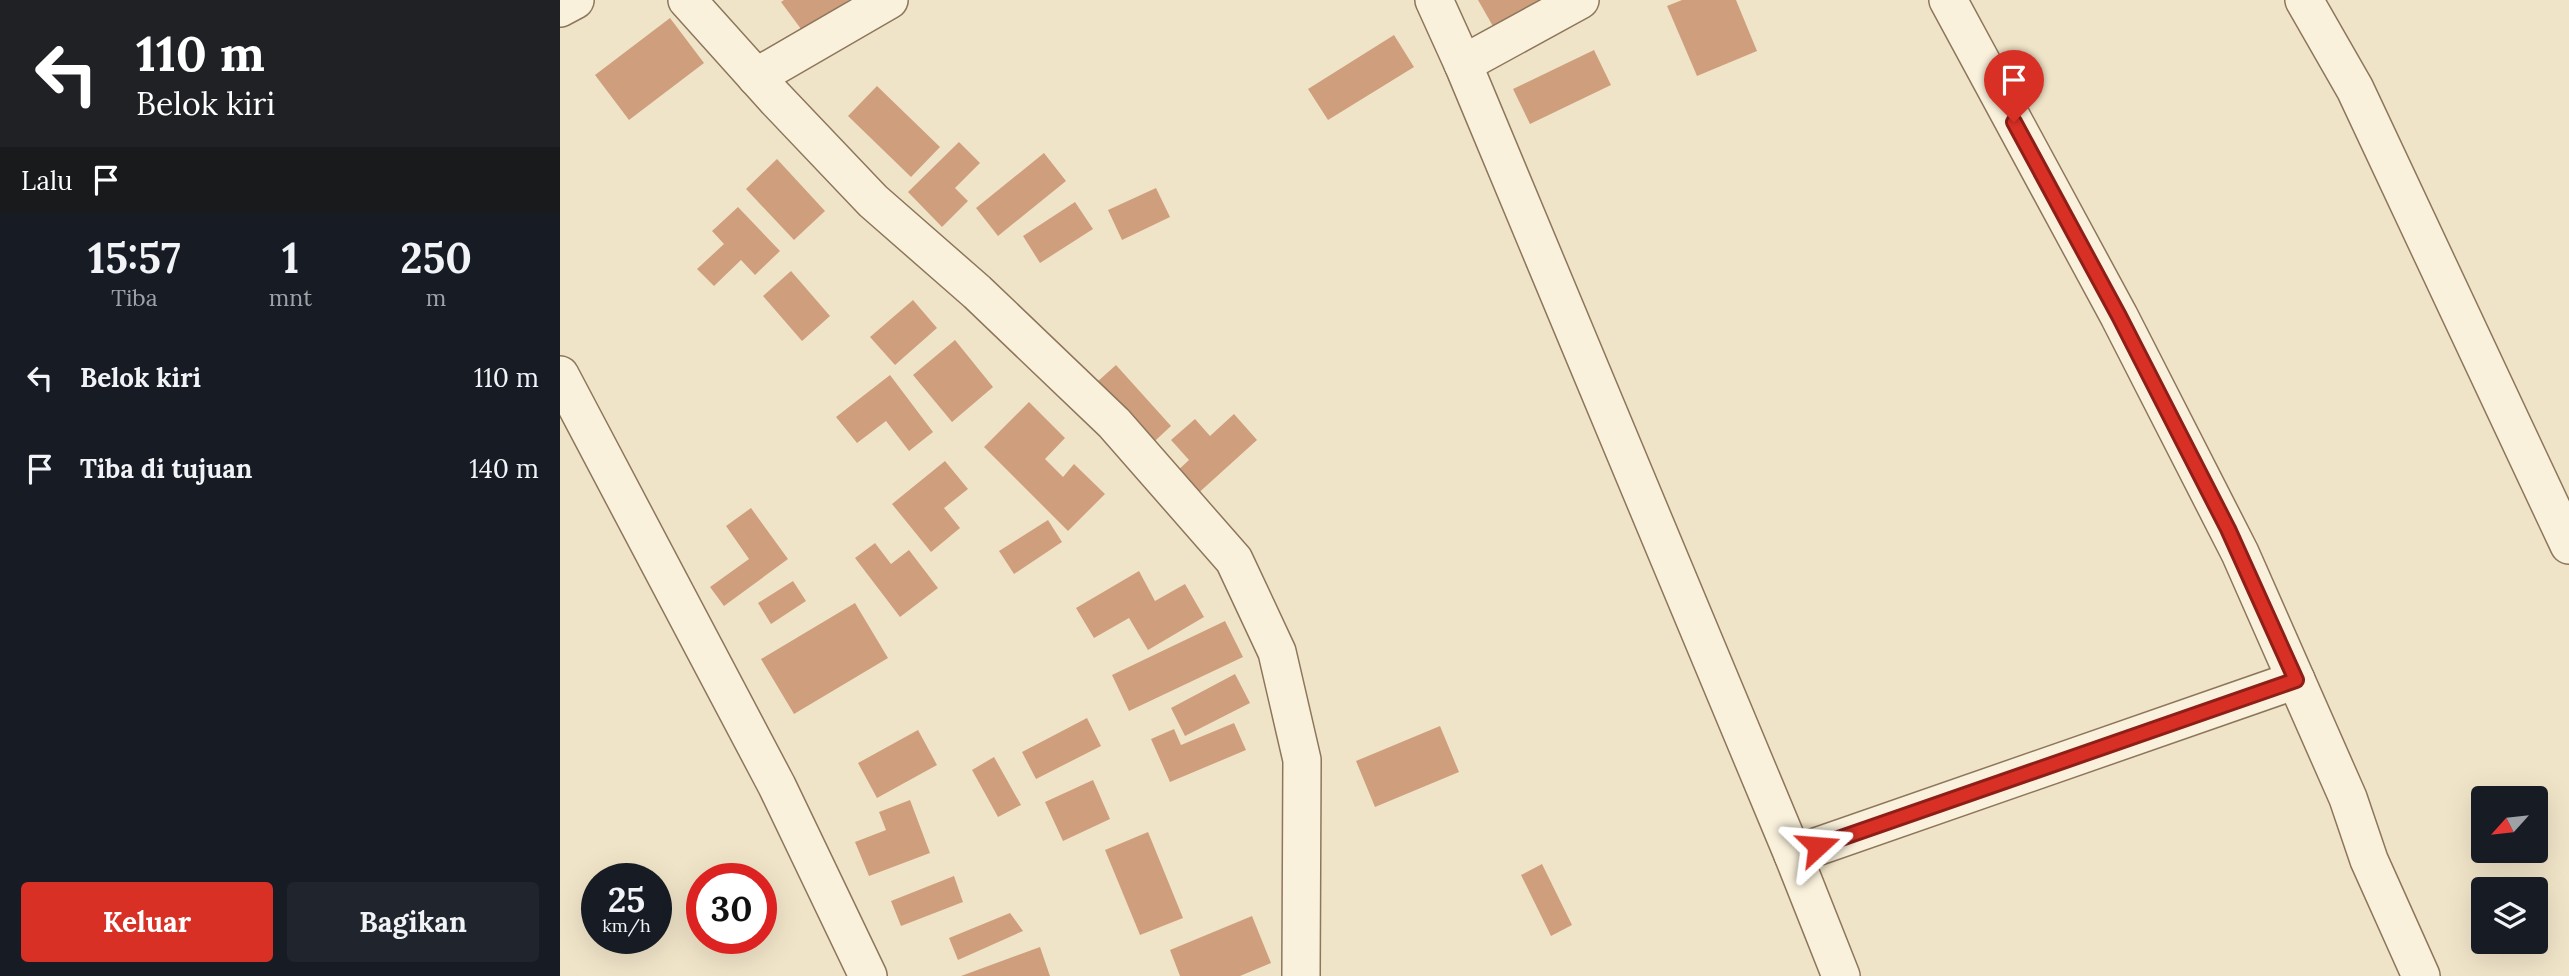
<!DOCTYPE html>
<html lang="id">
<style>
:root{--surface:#171b24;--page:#20242c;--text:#f1f3f6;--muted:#9ea1a6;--accent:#d93025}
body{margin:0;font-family:Lora,serif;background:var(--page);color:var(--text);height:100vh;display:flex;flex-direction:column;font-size:26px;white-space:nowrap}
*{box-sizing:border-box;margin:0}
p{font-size:23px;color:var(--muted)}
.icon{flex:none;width:38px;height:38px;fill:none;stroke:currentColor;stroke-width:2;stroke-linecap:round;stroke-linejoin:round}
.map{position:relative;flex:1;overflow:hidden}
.details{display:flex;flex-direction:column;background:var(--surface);width:560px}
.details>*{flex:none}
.guide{background:#202124;color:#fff;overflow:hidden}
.needle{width:46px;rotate:243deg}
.controls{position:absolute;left:1911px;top:786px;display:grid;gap:14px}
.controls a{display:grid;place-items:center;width:77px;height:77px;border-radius:7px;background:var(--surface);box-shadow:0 7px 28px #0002;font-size:35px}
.speed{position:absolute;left:21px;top:863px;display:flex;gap:14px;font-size:35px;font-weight:700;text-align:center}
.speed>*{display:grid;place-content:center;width:91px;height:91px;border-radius:50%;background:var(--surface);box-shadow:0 7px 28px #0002;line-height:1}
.speed small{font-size:18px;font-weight:400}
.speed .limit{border:10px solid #d22;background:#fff;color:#111}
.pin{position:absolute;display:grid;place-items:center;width:60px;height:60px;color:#fff;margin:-72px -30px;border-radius:50% 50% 50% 0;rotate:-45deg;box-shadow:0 0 7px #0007}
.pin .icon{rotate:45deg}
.me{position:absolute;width:77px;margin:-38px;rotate:71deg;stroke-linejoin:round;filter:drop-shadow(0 0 5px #0008)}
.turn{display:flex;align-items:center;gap:24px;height:147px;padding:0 21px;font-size:32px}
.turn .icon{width:91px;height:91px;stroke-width:2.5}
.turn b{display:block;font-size:49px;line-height:60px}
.then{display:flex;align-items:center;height:66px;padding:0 21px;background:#0003;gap:14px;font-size:26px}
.eta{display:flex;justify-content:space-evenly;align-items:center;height:119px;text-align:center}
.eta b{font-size:42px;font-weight:800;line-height:49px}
.cta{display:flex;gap:14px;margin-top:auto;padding:14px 21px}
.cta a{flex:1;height:80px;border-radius:7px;background:var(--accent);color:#fff;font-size:28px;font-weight:800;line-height:80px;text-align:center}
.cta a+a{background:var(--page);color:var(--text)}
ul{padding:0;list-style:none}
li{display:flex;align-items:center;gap:21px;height:91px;padding:0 21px}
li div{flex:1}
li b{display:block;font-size:26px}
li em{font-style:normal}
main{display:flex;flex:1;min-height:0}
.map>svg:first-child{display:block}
.building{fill:#cf9f7d}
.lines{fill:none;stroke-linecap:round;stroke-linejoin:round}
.minor-casing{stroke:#8d765c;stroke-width:40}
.minor{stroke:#faf1dc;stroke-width:37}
.route-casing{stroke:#8d1f18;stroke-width:18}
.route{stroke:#d93025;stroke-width:12}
</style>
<main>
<section class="details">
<div class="guide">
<div class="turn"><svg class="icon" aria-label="left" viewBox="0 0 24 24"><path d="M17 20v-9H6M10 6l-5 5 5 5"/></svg><div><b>110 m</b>Belok kiri</div></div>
<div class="then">Lalu<svg class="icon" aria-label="arrive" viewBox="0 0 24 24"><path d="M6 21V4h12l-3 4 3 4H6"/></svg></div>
</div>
<div class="eta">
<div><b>15:57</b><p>Tiba</p></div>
<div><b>1</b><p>mnt</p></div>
<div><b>250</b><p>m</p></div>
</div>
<ul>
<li><svg class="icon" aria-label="left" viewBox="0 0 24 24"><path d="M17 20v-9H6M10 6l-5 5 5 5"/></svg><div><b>Belok kiri</b></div><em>110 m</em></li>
<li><svg class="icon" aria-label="arrive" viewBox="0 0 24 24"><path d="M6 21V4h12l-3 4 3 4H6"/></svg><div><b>Tiba di tujuan</b></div><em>140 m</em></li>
</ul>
<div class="cta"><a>Keluar</a><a>Bagikan</a></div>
</section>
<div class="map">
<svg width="2009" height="976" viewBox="0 0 2009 976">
<rect width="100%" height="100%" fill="#f0e4c8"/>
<g class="building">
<polygon points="224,0 289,0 244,33 221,2"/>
<polygon points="918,0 996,0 934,28"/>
<polygon points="1122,0 1176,0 1197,51 1137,76 1107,6"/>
<polygon points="110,18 144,63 69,120 35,75"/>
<polygon points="834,35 854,67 768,120 748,89"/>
<polygon points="1034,50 1051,85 970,124 953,89"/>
<polygon points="317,86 380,147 351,177 288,116"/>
<polygon points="399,142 420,163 395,188 408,201 382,227 348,192"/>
<polygon points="484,153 506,181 438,236 416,208"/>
<polygon points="217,159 265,211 234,240 186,189"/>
<polygon points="596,188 610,217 562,240 548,210"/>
<polygon points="515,202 533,229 480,263 463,236"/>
<polygon points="178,207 220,251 195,275 181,260 154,286 137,269 164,244 152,231"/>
<polygon points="231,271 270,316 242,341 203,296"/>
<polygon points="353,300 377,328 335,365 310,337"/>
<polygon points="395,340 433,387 392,422 353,375"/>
<polygon points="556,365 611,426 583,452 527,391"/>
<polygon points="330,375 373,432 349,451 326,421 297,443 276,417"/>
<polygon points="469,402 505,438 485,459 503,477 514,464 545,494 508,531 424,447"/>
<polygon points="674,414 697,440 634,497 614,474 629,460 611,440 635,419 650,436"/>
<polygon points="385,461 408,489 384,508 400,528 371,552 332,504"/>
<polygon points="191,508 228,559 164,606 150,587 189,559 166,526"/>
<polygon points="488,520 502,542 454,574 439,551"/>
<polygon points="315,543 331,564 349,550 378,588 340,617 295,558"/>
<polygon points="579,571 595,601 625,584 644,617 588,650 569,618 534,638 516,608"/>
<polygon points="233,581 246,601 211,624 198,603"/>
<polygon points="295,603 328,658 234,714 201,659"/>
<polygon points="665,621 683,657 569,711 552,675"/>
<polygon points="675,674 690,703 625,736 611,708"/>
<polygon points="527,718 541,746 476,779 462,752"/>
<polygon points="674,723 686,750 610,782 591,739 614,729 621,745"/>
<polygon points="880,726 899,772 815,807 796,761"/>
<polygon points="358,730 377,765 317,798 298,763"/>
<polygon points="434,757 461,805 438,817 412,770"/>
<polygon points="533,780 550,819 503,841 485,802"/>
<polygon points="350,800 370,853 309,876 295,842 326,830 319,812"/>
<polygon points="588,832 623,918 580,935 545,850"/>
<polygon points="982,864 1012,925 991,936 961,875"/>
<polygon points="394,876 403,902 341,926 331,901"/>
<polygon points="450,913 463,931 398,960 389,938"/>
<polygon points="692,916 711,963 680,976 620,976 610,950"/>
<polygon points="480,947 490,976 401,976"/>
</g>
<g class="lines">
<g class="minor-casing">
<g id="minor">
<polyline points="127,0 215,98 313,201 417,292 554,423 674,560 717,652 742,760 741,976"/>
<polyline points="874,0 903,64 1233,855 1281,976"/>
<polyline points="1388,0 1559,316 1680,553 1788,798 1809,860 1861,976"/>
<polyline points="1744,0 1795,89 2009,545"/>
<polyline points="0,8 15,0"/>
<polyline points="903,64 1020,0"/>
<polyline points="196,77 329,0"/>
<polyline points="0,375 217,786 308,976"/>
<polyline points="1233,855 1736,680"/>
</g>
</g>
<use href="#minor" class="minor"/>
</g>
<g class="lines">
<g class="route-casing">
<polyline id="route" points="1258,846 1736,680 1668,529 1559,316 1454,122"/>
</g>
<use href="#route" class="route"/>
</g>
</svg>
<div class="controls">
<a><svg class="needle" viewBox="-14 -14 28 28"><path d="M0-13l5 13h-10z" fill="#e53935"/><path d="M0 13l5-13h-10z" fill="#9ea1a6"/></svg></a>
<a><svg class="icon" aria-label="layers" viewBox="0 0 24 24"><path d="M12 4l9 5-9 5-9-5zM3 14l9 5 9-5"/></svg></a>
</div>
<div class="speed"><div>25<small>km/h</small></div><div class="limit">30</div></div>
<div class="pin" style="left:1454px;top:122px;background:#d93025"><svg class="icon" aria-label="arrive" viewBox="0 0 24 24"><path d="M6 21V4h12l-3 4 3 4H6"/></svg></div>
<svg class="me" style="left:1258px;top:846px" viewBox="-20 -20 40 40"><path d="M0-17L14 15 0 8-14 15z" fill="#d93025" stroke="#fff" stroke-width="4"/></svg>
</div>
</main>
